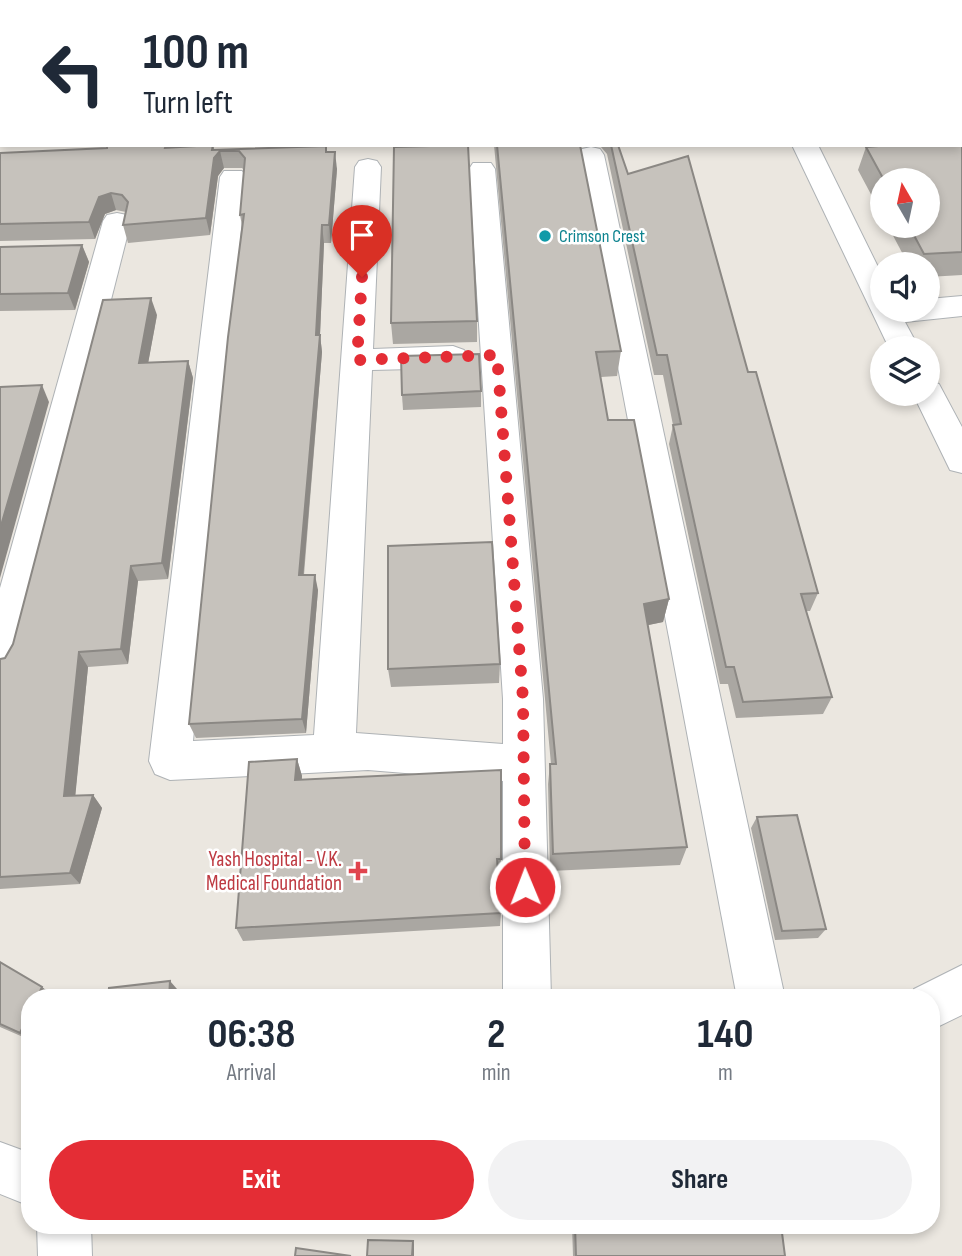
<!DOCTYPE html>
<style>
:root{--surface:#fff;--page:#f2f2f3;--text:#1f2937;--muted:#747a83;--accent:#e42d35}
body{margin:0;font-family:"Sofia Sans Condensed",sans-serif;background:var(--page);color:var(--text);height:100vh;display:flex;flex-direction:column;font-size:26px;white-space:nowrap}
*{box-sizing:border-box;margin:0}
p{font-size:23px;color:var(--muted)}
.icon{flex:none;width:38px;height:38px;fill:none;stroke:currentColor;stroke-width:2;stroke-linecap:round;stroke-linejoin:round}
.map{position:relative;flex:1;overflow:hidden}
.side{position:absolute;left:21px;top:989px;width:919px;height:245px;display:flex;flex-direction:column;background:var(--surface);border-radius:28px;box-shadow:0 4px 10px #0003}
.side>*{flex:none}
.top-card{position:absolute;left:0px;top:0px;width:962px;height:147px;box-shadow:0 4px 10px #0003;background:#fff;color:var(--text);overflow:hidden}
.needle{width:46px;rotate:351deg}
.buttons{position:absolute;left:870px;top:168px;display:grid;gap:14px}
.buttons a{display:grid;place-items:center;width:70px;height:70px;border-radius:50%;background:var(--surface);box-shadow:0 4px 10px #0003;font-size:35px}
.pin{position:absolute;display:grid;place-items:center;width:60px;height:60px;color:#fff;margin:-72px -30px;border-radius:50% 50% 50% 0;rotate:-45deg;box-shadow:0 0 7px #0007}
.pin .icon{rotate:45deg}
.me{position:absolute;width:77px;margin:-38px;rotate:359deg;stroke-linejoin:round;filter:drop-shadow(0 0 5px #0008)}
.turn{display:flex;align-items:center;gap:24px;height:147px;padding:0 28px;font-size:32px}
.turn .icon{width:91px;height:91px;stroke-width:2.5}
.turn b{display:block;font-size:49px;line-height:60px}
.eta{display:flex;justify-content:space-evenly;align-items:center;height:119px;text-align:center}
.eta b{font-size:42px;font-weight:700;line-height:49px}
.action{display:flex;gap:14px;margin-top:auto;padding:14px 28px}
.action a{flex:1;height:80px;border-radius:42px;background:var(--accent);color:#fff;font-size:28px;font-weight:700;line-height:80px;text-align:center}
.action a+a{background:var(--page);color:var(--text)}
.map>svg:first-child{display:block}
.lines{fill:none;stroke-linecap:round;stroke-linejoin:round}
.minor-casing{stroke:#aeb2b5;stroke-width:2}
.minor{fill:#fff;fill-rule:evenodd}
.wall{fill:#aaa7a2}
.shaded-wall{fill:#8b8884}
.building{fill:#c6c2bc;stroke:#8b8884;stroke-width:2}
.route{stroke:#e42d35;stroke-width:12;stroke-dasharray:0 21.6}
.culture-dot{fill:#0f9aa8;stroke:#fff;stroke-width:2.5}
.health-dot{fill:#e0444e;stroke:#fff;stroke-width:2.5}
.labels{text-anchor:middle;dominant-baseline:central;stroke-width:5;stroke-linejoin:round;paint-order:stroke}
.far-culture-label{font-size:18px;fill:#0d838f;stroke:#fff;text-anchor:start}
.health-label{font-size:21px;fill:#be3a42;stroke:#fff;text-anchor:end}
</style>
<div class="map">
<svg width="962" height="1256" viewBox="0 0 962 1256">
<rect width="100%" height="100%" fill="#ebe7e0"/>
<g class="lines">
<g class="minor-casing">
<g id="minor">
<polygon points="209,0 265,0 208,2"/>
<polygon points="639,0 697,0 638,2"/>
<rect x="721" y="0" width="22" height="2"/>
<polygon points="781,0 827,0 780,2"/>
<polygon points="846,0 869,0 870,2 847,2"/>
<rect x="961" y="54" width="1" height="14"/>
<rect x="0" y="124" width="2" height="16"/>
<polygon points="792,145 818,145 882,275 882,310 928,310 928,299 962,296 962,316 905,322 919,348 889,348"/>
<polygon points="591,147 600,149 604,155 785,998 737,998 578,155 582,149"/>
<polygon points="368,159 377,161 381,167 373,349 453,346 464,350 469,357 464,364 453,368 372,370 356,733 503,744 503,699 469,169 473,163 491,163 495,169 543,699 551,998 503,998 503,781 368,770 170,780 155,774 149,761 220,177 224,171 242,171 246,177 193,741 314,735 355,167 359,161"/>
<polygon points="117,213 127,215 131,221 20,658 14,670 0,674 0,588 103,221 107,215"/>
<polygon points="928,381 939,384 962,427 962,473 950,470 913,394 928,394"/>
<polygon points="962,965 962,1015 931,1030 931,998 910,998 914,989"/>
<polygon points="0,1142 30,1153 30,1206 0,1194"/>
<polygon points="37,1225 91,1225 92,1256 38,1256"/>
</g>
</g>
<use href="#minor" class="minor"/>
</g>
<g class="wall">
<polygon points="880,0 962,0 962,52 961,51 961,2 880,2"/>
<polygon points="961,122 962,122 962,275 928,277 928,264 908,264 888,226 928,226 928,180 882,180 882,215 858,170 866,147 961,145"/>
<polygon points="213,145 214,150 327,152 337,169 331,243 324,243 320,335 322,352 304,575 318,590 306,733 196,738 189,724 242,226 240,215 244,170 242,168 224,168 218,176 210,235 128,243 123,225 126,212 116,210 105,214 95,239 0,241 0,153 172,148"/>
<polygon points="494,145 580,145 621,351 617,376 601,377 608,420 669,599 663,622 648,625 687,847 680,865 550,871 548,784 550,764 551,764"/>
<polygon points="602,145 618,145 628,174 748,372 818,593 810,611 806,611 832,697 823,714 736,718 728,684 720,684 669,444 673,425 663,375 654,375 607,154 601,147"/>
<polygon points="82,245 89,262 75,310 0,311 0,247"/>
<polygon points="157,315 148,363 188,361 193,378 168,579 138,581 128,664 88,667 75,796 93,795 102,808 80,884 0,889 0,659 5,658 13,644"/>
<polygon points="477,321 477,342 393,344 391,323"/>
<polygon points="481,391 481,407 403,410 402,395"/>
<polygon points="500,664 499,683 391,687 388,669"/>
<polygon points="297,759 302,776 302,780 501,859 500,874 498,874 501,913 500,926 243,941 236,928"/>
<polygon points="757,817 826,929 818,938 775,940 751,828"/>
<polygon points="0,962 42,987 53,996 52,998 30,998 30,1040 0,1027"/>
<polygon points="572,1225 781,1225 785,1256 573,1256"/>
</g>
<g class="shaded-wall">
<polygon points="961,33 962,33 962,49 961,52"/>
<polygon points="2,76 2,101 0,101 0,80"/>
<polygon points="213,145 215,157 220,151 224,168 218,176 210,235 206,218"/>
<polygon points="335,152 337,169 331,243 329,225"/>
<polygon points="111,193 116,210 105,214 95,239 89,222 99,197"/>
<polygon points="322,225 324,243 320,335 322,352 302,591 299,575 316,335"/>
<polygon points="82,245 89,262 75,310 68,293"/>
<polygon points="151,298 157,315 145,380 139,363"/>
<polygon points="188,361 193,378 168,579 162,563"/>
<polygon points="42,385 49,402 0,578 0,529"/>
<polygon points="131,566 138,581 128,664 121,649"/>
<polygon points="315,575 318,590 306,733 302,719"/>
<polygon points="669,599 663,622 639,627 644,604"/>
<polygon points="79,652 88,667 74,809 64,796"/>
<polygon points="297,759 302,776 300,796 295,780"/>
<polygon points="93,795 102,808 80,884 70,873"/>
<polygon points="170,981 177,989 177,998 169,998"/>
<polygon points="42,987 53,996 52,998 37,998"/>
<polygon points="30,1012 30,1040 20,1033"/>
<polygon points="413,1241 414,1244 414,1256 412,1256"/>
</g>
<g class="building">
<polygon points="0,0 90,0 89,2 2,2 2,76 0,80"/>
<polygon points="895,0 962,0 962,33 961,33 961,2 896,2"/>
<polygon points="961,142 962,142 962,252 924,254 909,226 928,226 928,180 884,180 866,147 891,145 961,145"/>
<polygon points="107,145 166,145 165,148 213,145 212,150 326,146 326,152 335,152 329,225 322,225 316,335 320,335 299,575 315,575 302,719 189,724 228,337 244,214 240,215 245,158 239,151 220,151 214,158 206,218 123,225 128,202 122,195 111,193 99,197 89,222 0,224 0,153 107,148"/>
<polygon points="468,145 477,321 391,323 394,147"/>
<polygon points="497,145 580,145 621,351 596,352 608,420 634,420 669,599 644,604 687,847 553,854 550,764 556,764"/>
<polygon points="611,145 618,145 628,174 688,156 748,372 756,372 818,593 801,594 832,697 743,702 734,667 726,667 673,425 681,424 667,355 657,355"/>
<polygon points="82,245 68,293 0,294 0,247"/>
<polygon points="151,298 139,363 188,361 162,563 131,566 121,649 79,652 64,796 93,795 70,873 0,877 0,659 5,658 13,644 103,300"/>
<polygon points="479,354 481,391 402,395 401,356"/>
<polygon points="42,385 0,529 0,387"/>
<polygon points="492,542 500,664 388,669 388,546"/>
<polygon points="297,759 295,780 501,770 501,859 497,859 501,913 236,928 249,762"/>
<polygon points="797,815 826,929 782,931 757,817"/>
<polygon points="0,962 42,987 37,998 30,998 30,1012 20,1033 0,1024"/>
<polygon points="170,981 169,998 108,998 109,988"/>
<polygon points="575,1225 781,1225 785,1256 576,1256"/>
<polygon points="368,1240 413,1241 412,1256 367,1256"/>
<polygon points="296,1248 351,1256 295,1256"/>
</g>
<g class="lines">
<polyline class="route" points="362,277 357,360 497,355 523,699 525,887"/>
</g>
<circle class="culture-dot" cx="545" cy="236" r="7"/>
<path class="health-dot" d="M354.5 860.5h7v7h7v7h-7v7h-7v-7h-7v-7h7z"/>
<g class="labels">
<g class="far-culture-label">
<text x="559" y="236">Crimson Crest</text>
</g>
<g class="health-label">
<text x="342" y="859">Yash Hospital - V.K.<tspan x="342" dy="24">Medical Foundation</tspan></text>
</g>
</g>
</svg>
<div class="buttons">
<a><svg class="needle" viewBox="-14 -14 28 28"><path d="M0-13l5 13h-10z" fill="#e53935"/><path d="M0 13l5-13h-10z" fill="#747a83"/></svg></a>
<a><svg class="icon" aria-label="sound" viewBox="0 0 24 24"><path d="M4 9h4l5-4v14l-5-4H4zM17 9q2 3 0 6"/></svg></a>
<a><svg class="icon" aria-label="layers" viewBox="0 0 24 24"><path d="M12 4l9 5-9 5-9-5zM3 14l9 5 9-5"/></svg></a>
</div>
<div class="pin" style="left:362px;top:277px;background:#d93025"><svg class="icon" aria-label="arrive" viewBox="0 0 24 24"><path d="M6 21V4h12l-3 4 3 4H6"/></svg></div>
<svg class="me" style="left:525px;top:887px" viewBox="-20 -20 40 40"><circle r="17" fill="#e42d35" stroke="#fff" stroke-width="3"/><path d="M0-11L8 9 0 5-8 9z" fill="#fff"/></svg>
<div class="top-card">
<div class="turn"><svg class="icon" aria-label="left" viewBox="0 0 24 24"><path d="M17 20v-9H6M10 6l-5 5 5 5"/></svg><div><b>100 m</b>Turn left</div></div>
</div>
<section class="side">
<div class="eta">
<div><b>06:38</b><p>Arrival</p></div>
<div><b>2</b><p>min</p></div>
<div><b>140</b><p>m</p></div>
</div>
<div class="action"><a>Exit</a><a>Share</a></div>
</section>
</div>
